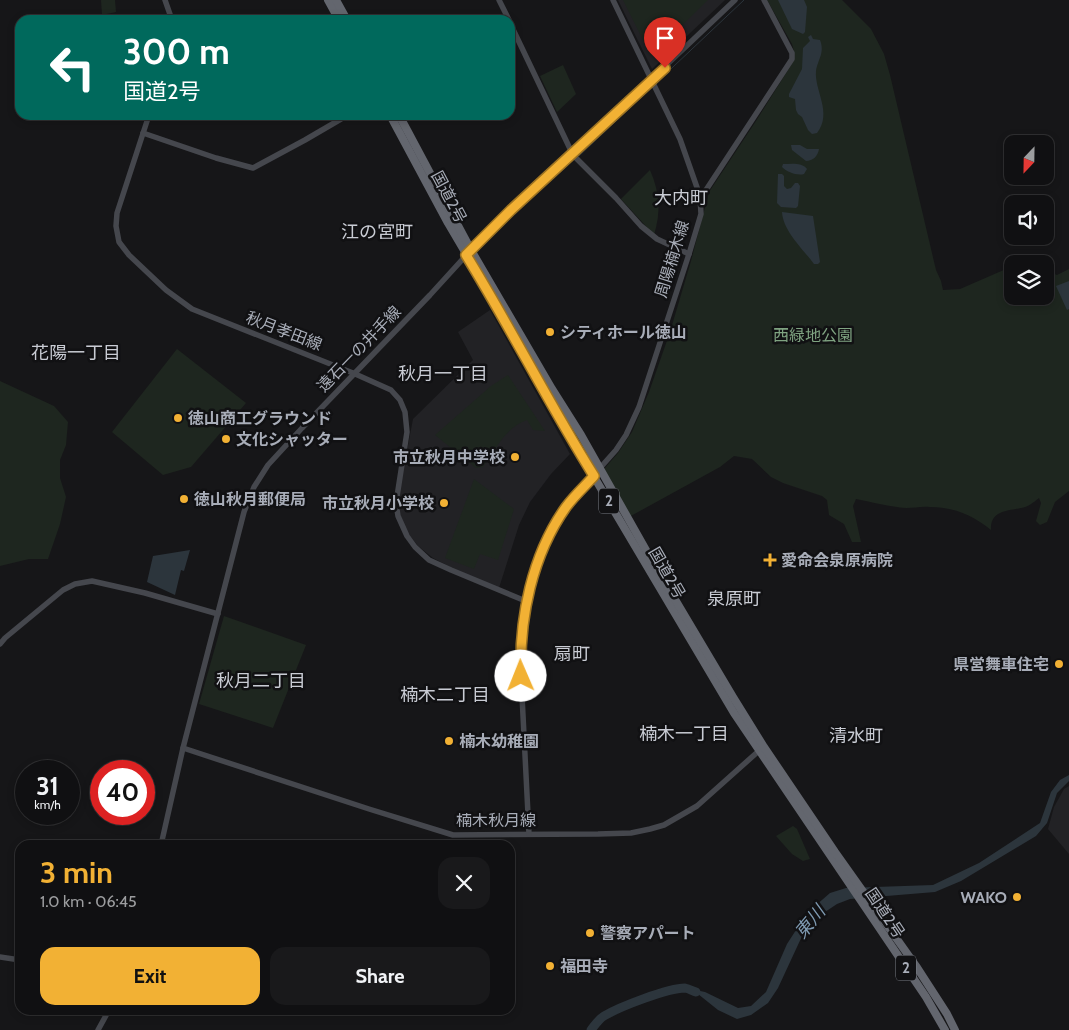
<!DOCTYPE html>
<meta charset="utf-8">
<style>
:root{--surface:#101012;--page:#19191b;--text:#f1f3f6;--muted:#9c9d9f;--line:#303032;--accent:#f2b134}
body{margin:0;font-family:Cabin,"Noto Sans JP",sans-serif;background:var(--page);color:var(--text);height:100vh;display:flex;flex-direction:column;font-size:19px;white-space:nowrap}
*{box-sizing:border-box;margin:0}
p{font-size:16px;color:var(--muted)}
.icon{flex:none;width:28px;height:28px;fill:none;stroke:currentColor;stroke-width:2;stroke-linecap:round;stroke-linejoin:round}
.map{position:relative;flex:1;overflow:hidden}
.side{position:absolute;left:15px;top:840px;width:500px;height:175px;display:flex;flex-direction:column;background:var(--surface);border-radius:15px;box-shadow:0 2px 8px #0003,0 0 0 1px var(--line)}
.side>*{flex:none}
.top-card{position:absolute;left:15px;top:15px;width:500px;height:105px;border-radius:15px;box-shadow:0 2px 8px #0003,0 0 0 1px var(--line);background:#00695c;color:#fff;overflow:hidden}
.needle{width:32px;rotate:202deg}
.fabs{position:absolute;left:1004px;top:135px;display:grid;gap:10px}
.fabs a{display:grid;place-items:center;width:50px;height:50px;border-radius:10px;background:var(--surface);box-shadow:0 2px 8px #0003,0 0 0 1px var(--line);font-size:25px}
.speed{position:absolute;left:15px;top:760px;display:flex;gap:10px;font-size:25px;font-weight:700;text-align:center}
.speed>*{display:grid;place-content:center;width:65px;height:65px;border-radius:50%;background:var(--surface);box-shadow:0 2px 8px #0003,0 0 0 1px var(--line);line-height:1}
.speed small{font-size:12px;font-weight:400}
.speed .limit{border:8px solid #d22;background:#fff;color:#111}
.pin{position:absolute;display:grid;place-items:center;width:42px;height:42px;color:#fff;margin:-51px -21px;border-radius:50% 50% 50% 0;rotate:-45deg;box-shadow:0 0 5px #0007}
.pin .icon{rotate:45deg}
.me{position:absolute;width:55px;margin:-28px;rotate:359deg;stroke-linejoin:round;filter:drop-shadow(0 0 4px #0008)}
.turn{display:flex;align-items:center;gap:18px;height:105px;padding:0 25px;font-size:22px}
.turn .icon{width:65px;height:65px;stroke-width:2.5}
.turn b{display:block;font-size:35px;line-height:42px}
.round{display:grid;place-items:center;flex:none;width:52px;height:52px;border-radius:15px;background:var(--page)}
.summary{display:flex;align-items:center;justify-content:space-between;height:85px;padding:0 25px}
h1{font-size:30px;font-weight:800;line-height:38px;color:var(--accent)}
.primary-button{display:flex;gap:10px;margin-top:auto;padding:10px 25px}
.primary-button a{flex:1;height:58px;border-radius:15px;background:var(--accent);color:#111;font-size:20px;font-weight:800;line-height:58px;text-align:center}
.primary-button a+a{background:var(--page);color:var(--text)}
.map>svg:first-child{display:block}
.built{fill:#222225}
.green{fill:#1e261f}
.water{fill:#2c353c}
.lines{fill:none;stroke-linecap:round;stroke-linejoin:round}
.stream{stroke:#2c353c;stroke-width:1}
.river{stroke:#2c353c;stroke-width:9}
.secondary{stroke:#45474d;stroke-width:5.5}
.highway{stroke:#63666e;stroke-width:8}
.route-casing{stroke:#9d7322;stroke-width:12}
.route{stroke:#f2b134;stroke-width:9}
.poi-dot{fill:#f2b134;stroke:#111113;stroke-width:2}
.labels{text-anchor:middle;dominant-baseline:central;stroke-width:5;stroke-linejoin:round;paint-order:stroke}
.shield{fill:#111113;stroke:#7b7e86;stroke-width:1}
.shield-label{font-size:15px;font-weight:bold;fill:#a8adb8}
.street-label{font-size:16px;fill:#a8adb8;stroke:#111113}
.poi-label{font-size:16px;font-weight:bold;fill:#a8adb8;stroke:#111113;text-anchor:start}
.park-label{font-size:16px;fill:#7fa381;stroke:#111113}
.neighbourhood-label{font-size:18px;fill:#c9ccd4;stroke:#111113}
.water-label{font-size:18px;font-style:italic;fill:#7f9bb3;stroke:#111113}
</style>
<div class="map">
<svg width="1069" height="1030" viewBox="0 0 1069 1030">
<rect width="100%" height="100%" fill="#161618"/>
<g class="built">
<polygon points="618,0 725,0 652,69"/>
<polygon points="490,310 570,454 551,474 530,502 519,525 499,588 452,568 433,558 418,546 406,531 400,514 399,493 413,419 473,360 458,332"/>
<polygon points="1069,786 1069,854 1048,829 1054,807 1064,789"/>
</g>
<g class="green">
<polygon points="101,0 115,0 116,12 102,15"/>
<polygon points="623,0 708,0 651,56"/>
<path d="M767 0H842L871 29 884 54 890 75 936 270 941 281 943 290 960 289 1006 269H1012V296H1045V270L1057 275 1069 269V491L1055 502 1047 522 1040 525 1036 521 1041 503 1039 498C1033 503 1028 507 1021 508 1007 511 990 511 991 530 973 515 953 507 930 507 922 506 914 508 906 508 890 507 872 502 856 499L853 506 861 542H852L844 524 829 515 827 500 822 496 783 483 771 477 752 459 734 456 720 467 629 517 604 469 618 453 632 432 649 392 670 332 691 261 709 192 756 121 793 62 794 51 792 44Z"/>
<polygon points="563,65 576,94 557,112 540,76"/>
<path d="M650 170C660 193 661 212 654 235L621 199Z"/>
<polygon points="177,349 246,403 191,467 163,475 112,432"/>
<path d="M508 375 545 431 533 430 527 420C506 427 495 450 483 467L476 468 435 435 491 386Z"/>
<polygon points="0,381 54,406 68,422 66,445 60,460 60,478 66,497 60,524 48,559 29,559 0,566"/>
<polygon points="474,479 514,509 498,560 480,554 474,569 445,558"/>
<polygon points="224,616 306,645 273,728 199,704"/>
<polygon points="793,826 797,829 810,859 803,861 792,854 776,836"/>
</g>
<g class="water">
<polygon points="778,0 804,0 807,7 805,32 803,34 792,29"/>
<path d="M811 35 813 39 820 40C825 53 818 59 816 71 814 90 833 113 817 133L812 134 808 130 802 117 798 114 796 110 795 99 789 97V94L802 69 803 48 810 41 808 37Z"/>
<path d="M791 145H800L807 149H819C818 156 813 161 806 161L792 150Z"/>
<path d="M783 164C791 164 802 162 807 169L804 174C797 176 787 172 782 167Z"/>
<polygon points="778,174 782,174 784,176 784,186 787,189 791,188 795,183 798,183 800,186 798,206 796,208 781,207 777,203"/>
<path d="M782 212 813 216 820 262 818 264H814C803 249 783 231 782 212Z"/>
<polygon points="1069,281 1069,309 1067,310 1056,286"/>
<polygon points="190,550 184,571 181,570 175,595 147,582 153,556"/>
<polygon points="1069,775 1069,781 1057,793 1047,823 1036,836 961,881 935,892 850,899 837,904 825,912 803,934 778,988 768,1003 751,1015 737,1019 718,1010 698,994 686,988 705,992 738,1008 751,1006 766,992 787,944 807,913 830,893 846,888 933,885 979,863 1040,823 1051,792 1060,780"/>
</g>
<g class="lines">
<g class="stream">
<polyline points="656,83 744,0"/>
<polyline points="579,156 653,86"/>
</g>
<path class="river" d="M591 1030C595 1025 599 1019 604 1016 619 1007 668 988 685 988 689 989 693 991 696 992"/>
<g class="secondary">
<polyline points="165,0 172,20"/>
<polyline points="499,0 509,20"/>
<polyline points="510,23 573,155 616,198 641,226 657,239 689,254"/>
<polyline points="149,115 117,213 116,226 119,242 129,255 166,290 192,309 353,373 391,390 400,400 405,412 407,432 396,503 398,516 407,536 415,547 429,560 451,570 528,602"/>
<polyline points="143,133 216,158 253,168 305,140 341,119"/>
<polyline points="700,196 706,190 792,59 792,53 764,0"/>
<polyline points="600,468 616,450 626,435 639,407 689,254 701,214 700,196 680,139 613,0"/>
<polyline points="0,644 5,638 63,590 75,584 92,581 145,593 218,614"/>
<polyline points="183,748 369,809 453,835 598,834 631,833 650,829 664,825 697,806 762,748"/>
<path d="M529 834 520 656C526 584 542 528 594 476"/>
<polyline points="161,845 183,748 244,512 254,487 268,465 302,428 430,295 471,250 735,0"/>
<polyline points="0,957 20,960"/>
<polyline points="98,1030 109,1010"/>
</g>
<g class="highway">
<polyline points="328,0 339,20"/>
<polyline points="336,0 347,20"/>
<polyline points="390,115 448,223 491,296 539,384 734,713 926,997 945,1030"/>
<polyline points="399,115 471,250 552,389 581,435 651,559 733,697 764,747 835,852 916,966 947,1014 955,1030"/>
</g>
</g>
<g class="lines">
<g class="route-casing">
<path id="route" d="M521 676C519 618 532 555 566 507 574 496 585 486 594 476 549 404 511 328 466 255L511 210 665 68"/>
</g>
<use href="#route" class="route"/>
</g>
<g class="poi-dot">
<circle cx="550" cy="332" r="5"/>
<circle cx="178" cy="418" r="5"/>
<circle cx="226" cy="439" r="5"/>
<circle cx="515" cy="457" r="5"/>
<circle cx="184" cy="499" r="5"/>
<circle cx="444" cy="503" r="5"/>
<path d="M767.5 552.5h5v5h5v5h-5v5h-5v-5h-5v-5h5z"/>
<circle cx="1059" cy="664" r="5"/>
<circle cx="449" cy="741" r="5"/>
<circle cx="1017" cy="897" r="5"/>
<circle cx="590" cy="933" r="5"/>
<circle cx="550" cy="966" r="5"/>
</g>
<g class="labels">
<g class="shield">
<rect x="599" y="488.5" width="20" height="25" rx="4"/>
<rect x="896" y="955.5" width="20" height="25" rx="4"/>
</g>
<g class="shield-label">
<text x="609" y="501">2</text>
<text x="906" y="968">2</text>
</g>
<g class="street-label">
<text transform="translate(449 197) rotate(62)">国道2号</text>
<text transform="translate(672 259) rotate(-73)">周陽楠木線</text>
<text transform="translate(284 331) rotate(21)">秋月孝田線</text>
<text transform="translate(359 349) rotate(-46)">遠石一の井手線</text>
<text transform="translate(667 573) rotate(60)">国道2号</text>
<text x="496" y="820">楠木秋月線</text>
<text transform="translate(885 913) rotate(56)">国道2号</text>
</g>
<g class="poi-label">
<text x="560" y="332">シティホール徳山</text>
<text x="188" y="418">徳山商工グラウンド</text>
<text x="236" y="439">文化シャッター</text>
<text x="505" y="457" text-anchor="end">市立秋月中学校</text>
<text x="194" y="499">徳山秋月郵便局</text>
<text x="434" y="503" text-anchor="end">市立秋月小学校</text>
<text x="781" y="560">愛命会泉原病院</text>
<text x="1049" y="664" text-anchor="end">県営舞車住宅</text>
<text x="459" y="741">楠木幼稚園</text>
<text x="1007" y="897" text-anchor="end">WAKO</text>
<text x="600" y="933">警察アパート</text>
<text x="560" y="966">福田寺</text>
</g>
<g class="park-label">
<text x="813" y="335">西緑地公園</text>
</g>
<g class="neighbourhood-label">
<text x="681" y="198">大内町</text>
<text x="377" y="232">江の宮町</text>
<text x="76" y="353">花陽一丁目</text>
<text x="443" y="374">秋月一丁目</text>
<text x="734" y="599">泉原町</text>
<text x="572" y="654">扇町</text>
<text x="261" y="681">秋月二丁目</text>
<text x="445" y="695">楠木二丁目</text>
<text x="684" y="734">楠木一丁目</text>
<text x="856" y="736">清水町</text>
</g>
<g class="water-label">
<text transform="translate(810 922) rotate(-50)">東川</text>
</g>
</g>
</svg>
<div class="fabs">
<a><svg class="needle" viewBox="-14 -14 28 28"><path d="M0-13l5 13h-10z" fill="#e53935"/><path d="M0 13l5-13h-10z" fill="#9c9d9f"/></svg></a>
<a><svg class="icon" aria-label="sound" viewBox="0 0 24 24"><path d="M4 9h4l5-4v14l-5-4H4zM17 9q2 3 0 6"/></svg></a>
<a><svg class="icon" aria-label="layers" viewBox="0 0 24 24"><path d="M12 4l9 5-9 5-9-5zM3 14l9 5 9-5"/></svg></a>
</div>
<div class="speed"><div>31<small>km/h</small></div><div class="limit">40</div></div>
<div class="pin" style="left:665px;top:68px;background:#d93025"><svg class="icon" aria-label="arrive" viewBox="0 0 24 24"><path d="M6 21V4h12l-3 4 3 4H6"/></svg></div>
<svg class="me" style="left:521px;top:676px" viewBox="-20 -20 40 40"><circle r="19" fill="#fff"/><path d="M0-13L10 11 0 6-10 11z" fill="#f2b134"/></svg>
<div class="top-card">
<div class="turn"><svg class="icon" aria-label="left" viewBox="0 0 24 24"><path d="M17 20v-9H6M10 6l-5 5 5 5"/></svg><div><b>300 m</b>国道2号</div></div>
</div>
<section class="side">
<div class="summary"><div><h1>3 min</h1><p>1.0 km · 06:45</p></div><a class="round"><svg class="icon" aria-label="close" viewBox="0 0 24 24"><path d="M6 6l12 12M18 6L6 18"/></svg></a></div>
<div class="primary-button"><a>Exit</a><a>Share</a></div>
</section>
</div>
